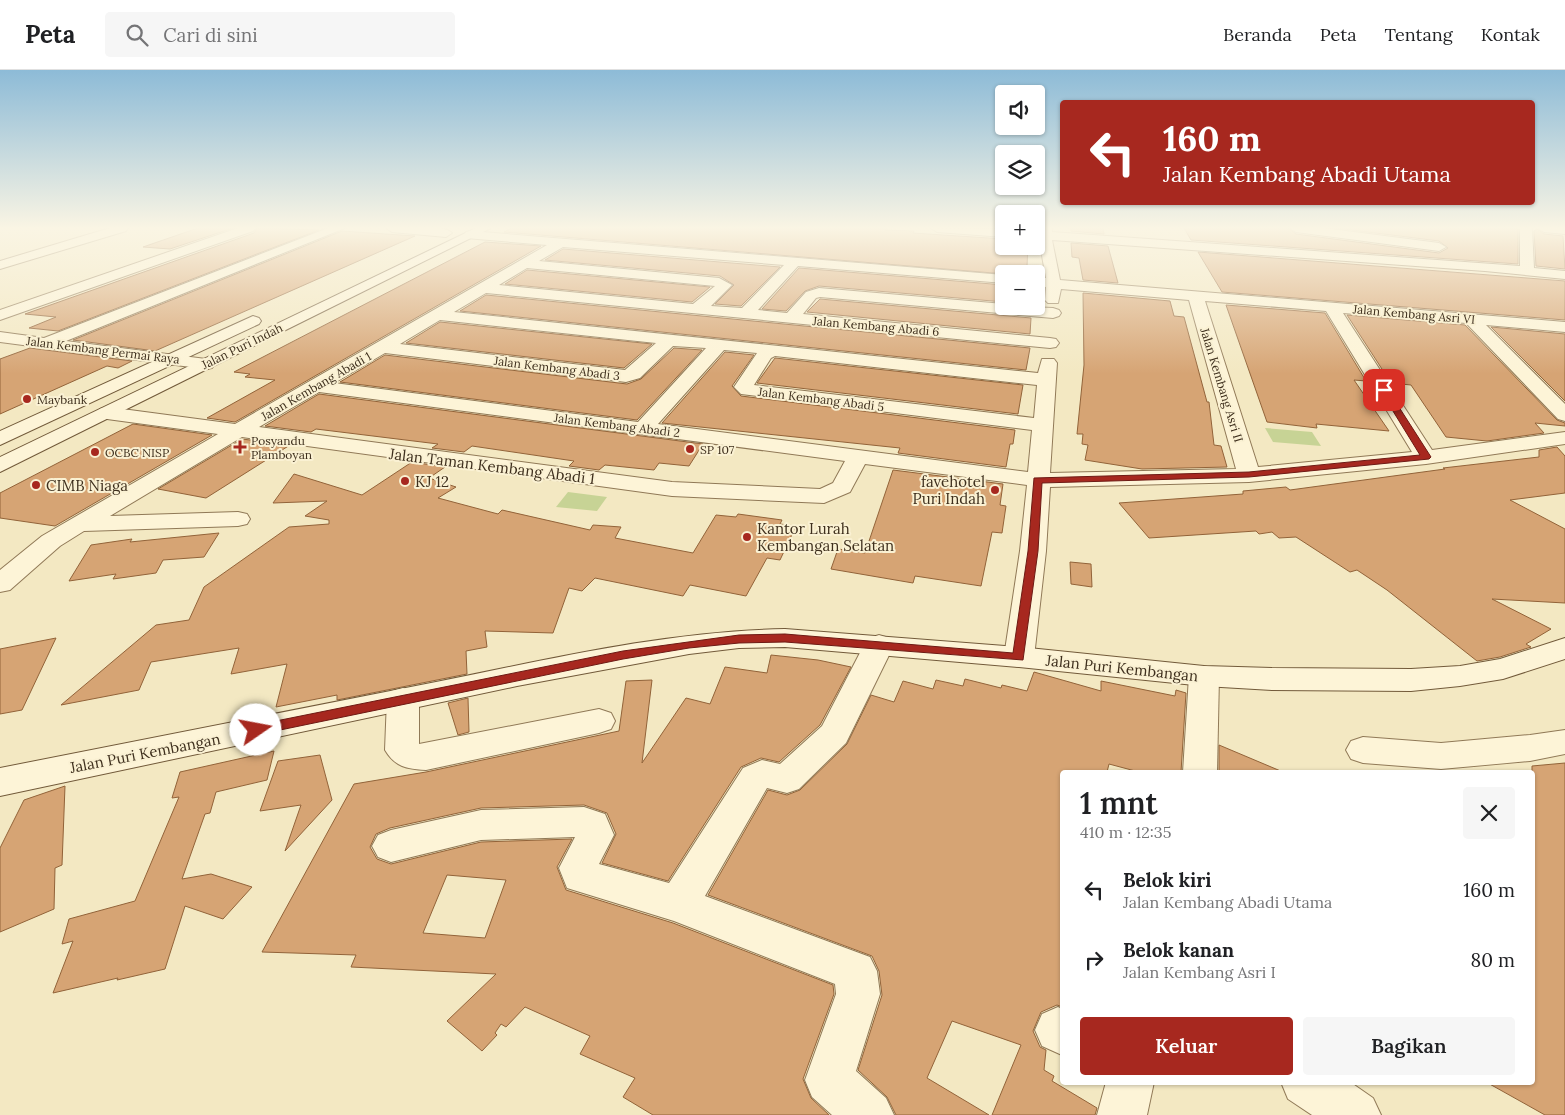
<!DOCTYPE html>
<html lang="id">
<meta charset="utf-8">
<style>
:root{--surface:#fff;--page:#f6f6f6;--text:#202124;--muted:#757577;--line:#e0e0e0;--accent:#a7281f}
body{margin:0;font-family:Lora,serif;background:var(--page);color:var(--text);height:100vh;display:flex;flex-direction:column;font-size:19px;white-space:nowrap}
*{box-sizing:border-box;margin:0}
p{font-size:16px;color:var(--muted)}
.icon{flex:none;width:28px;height:28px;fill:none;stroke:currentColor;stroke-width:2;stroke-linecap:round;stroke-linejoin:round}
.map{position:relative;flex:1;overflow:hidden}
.details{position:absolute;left:1060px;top:700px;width:475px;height:315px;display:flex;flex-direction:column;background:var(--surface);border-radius:5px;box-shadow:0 1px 4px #0004}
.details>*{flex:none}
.top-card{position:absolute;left:1060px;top:30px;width:475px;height:105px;border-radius:5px;box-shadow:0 1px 4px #0004;background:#a7281f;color:#fff;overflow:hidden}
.fabs{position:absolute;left:995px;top:15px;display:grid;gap:10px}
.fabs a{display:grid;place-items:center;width:50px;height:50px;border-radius:5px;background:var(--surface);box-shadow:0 1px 4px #0004;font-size:25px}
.pin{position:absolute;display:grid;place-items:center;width:42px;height:42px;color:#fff;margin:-21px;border-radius:10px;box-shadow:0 2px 8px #0006}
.me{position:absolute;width:55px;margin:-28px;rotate:78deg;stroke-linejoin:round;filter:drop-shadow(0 0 4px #0008)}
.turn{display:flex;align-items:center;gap:18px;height:105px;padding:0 20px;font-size:22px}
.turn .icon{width:65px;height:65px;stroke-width:2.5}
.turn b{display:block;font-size:35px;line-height:42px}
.round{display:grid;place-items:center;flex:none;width:52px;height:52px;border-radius:5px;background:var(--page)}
.headline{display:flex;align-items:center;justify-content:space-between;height:85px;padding:0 20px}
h1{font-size:30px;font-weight:600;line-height:38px}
.primary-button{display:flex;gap:10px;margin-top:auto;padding:10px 20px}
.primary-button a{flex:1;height:58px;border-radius:5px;background:var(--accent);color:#fff;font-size:20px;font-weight:600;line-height:58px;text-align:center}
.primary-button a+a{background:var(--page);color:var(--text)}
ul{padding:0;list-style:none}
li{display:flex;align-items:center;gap:15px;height:70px;padding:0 20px}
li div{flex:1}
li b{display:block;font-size:19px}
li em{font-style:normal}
header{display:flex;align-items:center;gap:30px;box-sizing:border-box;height:70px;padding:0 25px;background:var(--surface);border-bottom:1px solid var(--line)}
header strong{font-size:24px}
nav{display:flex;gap:28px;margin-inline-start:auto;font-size:18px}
.search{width:350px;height:45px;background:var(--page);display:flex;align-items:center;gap:12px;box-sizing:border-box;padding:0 18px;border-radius:5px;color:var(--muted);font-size:19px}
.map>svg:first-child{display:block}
.green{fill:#c7d395}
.building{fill:#d6a474;stroke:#926339;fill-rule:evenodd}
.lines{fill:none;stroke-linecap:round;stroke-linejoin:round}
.street-casing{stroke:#907957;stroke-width:2}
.secondary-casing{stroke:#725a3a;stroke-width:2}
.street{fill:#fdf4d7;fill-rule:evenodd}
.secondary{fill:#fdf4d7;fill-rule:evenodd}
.route{fill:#a7281f;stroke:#6d1a14}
.poi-dot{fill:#a7281f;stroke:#faf1d3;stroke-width:2}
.labels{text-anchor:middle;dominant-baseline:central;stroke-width:4;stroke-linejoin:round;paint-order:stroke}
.far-street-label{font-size:12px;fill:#3e2f1d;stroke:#faf1d3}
.far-poi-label{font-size:12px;fill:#3e2f1d;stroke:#faf1d3;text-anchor:start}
.street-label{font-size:15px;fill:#3e2f1d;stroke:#faf1d3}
.poi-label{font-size:15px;fill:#3e2f1d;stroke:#faf1d3;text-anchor:start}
</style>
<header>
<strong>Peta</strong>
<div class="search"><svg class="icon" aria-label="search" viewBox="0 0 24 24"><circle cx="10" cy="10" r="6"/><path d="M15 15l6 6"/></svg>Cari di sini</div>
<nav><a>Beranda</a><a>Peta</a><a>Tentang</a><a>Kontak</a></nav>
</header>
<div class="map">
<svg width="1565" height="1045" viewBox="0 0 1565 1045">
<rect width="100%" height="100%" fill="#f3e8c2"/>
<g class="green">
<polygon points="1265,358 1312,362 1321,376 1273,372"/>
<polygon points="568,422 607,427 597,441 556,437"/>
</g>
<g class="building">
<polygon points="198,158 233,158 170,179 143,177"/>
<polygon points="257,158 319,160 58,261 29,258 56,247 25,244 254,163"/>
<polygon points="512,158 886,158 885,160 914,161 913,163 1004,169 1004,176 1028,176 1027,196 1031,197 1031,204 1005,204 504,162"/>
<polygon points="1071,158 1103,158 1104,164 1071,161"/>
<polygon points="1184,158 1288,158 1296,164 1439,183 1448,178 1439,171 1336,158 1511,158 1518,159 1518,194 1191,170"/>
<polygon points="1537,159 1544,164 1563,166 1565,199 1536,196 1534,161"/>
<polygon points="342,161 415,166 155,281 73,270"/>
<polygon points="485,172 541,176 235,352 207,348 275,310 245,307 250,304 234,302"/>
<polygon points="1071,173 1108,176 1118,213 1083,210 1079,188 1072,187"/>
<polygon points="563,179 780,197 741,236 715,234 734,215 720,206 545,190"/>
<polygon points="1198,182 1565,211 1565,250 1222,222"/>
<polygon points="799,198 1004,215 1004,232 819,216 805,221 786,241 762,239"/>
<polygon points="527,200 710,217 692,232 505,214"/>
<polygon points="1083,223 1170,231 1174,246 1184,247 1207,332 1209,332 1214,375 1221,376 1227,397 1142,399 1085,390 1088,375 1082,374 1083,364 1077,364 1084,295"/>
<polygon points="486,225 1030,278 1026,300 460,241"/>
<polygon points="820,229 1031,248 1030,264 807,242"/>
<polygon points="1226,235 1325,243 1366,311 1354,310 1389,361 1316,354 1317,358 1267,352"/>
<polygon points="1347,245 1465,255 1557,350 1565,353 1565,356 1535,353 1544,363 1487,371 1446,367 1411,315 1391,313"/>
<polygon points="440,252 652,274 624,298 406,273"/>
<polygon points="1491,257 1565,264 1565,331"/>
<polygon points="30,278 132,291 118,298 107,296 0,344 0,289"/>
<polygon points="674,278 702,280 637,350 340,312 385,285 627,314 641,309"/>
<polygon points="725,282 754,285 732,316 741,326 1015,360 1013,374 1010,374 1006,397 898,383 900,378 662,353"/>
<polygon points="775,288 1023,315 1018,344 757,313"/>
<polygon points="319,324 703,374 689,396 659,393 654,400 605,395 599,400 569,396 574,391 472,376 464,382 432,378 438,374 316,359 311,362 265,356"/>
<polygon points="133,354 212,365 55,456 0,448 0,423"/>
<polygon points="242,369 290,375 206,428 158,419"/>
<polygon points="1557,377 1565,386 1565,423 1510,430 1565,459 1565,533 1492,529 1551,559 1526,574 1531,577 1500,587 1477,591 1387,520 1357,500 1350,502 1296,467 1279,468 1272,462 1259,464 1256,461 1149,468 1119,433 1243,424 1243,421 1286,417 1290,420 1445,399 1443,398 1539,387 1539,380"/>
<polygon points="412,392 445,397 429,408 456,417 438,428 498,444 502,440 590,460 593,455 621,457 615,468 693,483 716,445 736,447 738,444 782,450 780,454 796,456 780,490 767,488 746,526 690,515 683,526 595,508 582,521 569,518 553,563 485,561 487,577 466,581 467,604 337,630 337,625 276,637 287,594 231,604 239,578 151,592 139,620 61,635 156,555 189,550 204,517 289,457 329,454 329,450 305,446 327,431 273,433 294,404 362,425"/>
<polygon points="893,400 1003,414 1000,435 1006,436 1002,463 992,462 981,516 915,506 913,513 831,499 838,479 865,483"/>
<polygon points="219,463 204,487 163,490 156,503 113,509 116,504 69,511 91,475 132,469 130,472"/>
<polygon points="1070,492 1091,494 1092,517 1071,514"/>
<polygon points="56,568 22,640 0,644 0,579"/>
<path d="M771 585 818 590 851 597 820 655 779 692 761 688 741 697 668 811 602 793 616 764 607 743 584 735 481 738 390 758 376 764 370 777 377 789 391 794 481 772 572 769 557 797 566 820 673 853 833 915 834 924 803 1009 811 1028 829 1045H653L623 1027 635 1008 580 984 590 966 525 937 506 957 501 954 495 963 497 965 482 981 447 951 496 904 351 897 356 885 262 882 354 714 426 702 619 661 626 611 652 610 642 693 686 628 710 634 725 597 767 603ZM447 805 506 810 485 868 423 863Z"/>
<polygon points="1034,602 1101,621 1101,611 1175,626 1176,620 1186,623 1181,702 1139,702 1109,694 1107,702 1062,702 1062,937 1057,935 1041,942 1033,961 1040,977 1046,980 1044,1000 1054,1006 1052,1011 1097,1038 1095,1045 992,1045 1021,975 952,951 927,1008 989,1045 896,1045 887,1027 858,1000 882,925 879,901 872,886 708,825 768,720 787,725 800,720 847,674 871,625 894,632 903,611 933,619 936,610 963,616 965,609 1001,618 1002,615 1027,621"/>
<polygon points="468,628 469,662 458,665 448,633"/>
<polygon points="1219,675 1283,702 1219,702"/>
<polygon points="274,681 267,710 216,722 210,743 205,744 182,809 211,804 252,817 223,849 185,836 165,899 117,910 118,908 53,923 73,871 62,874 69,849 135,831 179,727 172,728 180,702"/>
<polygon points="320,685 332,730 285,781 301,735 260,741 278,691"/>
<polygon points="1565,693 1565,1045 1545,1045 1486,1012 1532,1012 1532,696"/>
<polygon points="65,716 62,795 55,798 54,839 0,862 0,778 24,730"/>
</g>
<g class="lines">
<g class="street-casing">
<g id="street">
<polygon points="110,158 128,158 126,161 0,199 0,191"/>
<polygon points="238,158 255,158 253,161 0,250 0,240"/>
<polygon points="328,158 345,158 66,271 206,289 212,290 215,294 212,298 206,299 0,272 0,262 44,268"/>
<path d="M386 158C399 157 444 154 452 163L446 167 392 162Z"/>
<polygon points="931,158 1004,159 1004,167 937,162"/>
<path d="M1040 158H1052V162L1520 196V158H1532L1534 198 1565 201V209L1485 201 1052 170 1060 210 1565 252V262L1486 255 1565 334V351L1558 349 1466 253 1343 243 1432 380 1565 362V374L1426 394 1249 412 1050 417 1046 481 1034 587 1030 594 1019 597 1008 594 1004 587 1020 481 1027 415 865 394 850 422 824 433 672 426 242 367 110 446 238 442 247 444 250 449 247 454 238 456 84 461 60 476 10 520 0 522V500L42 466 218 364 107 349 100 347 97 343 100 339 107 337 235 354 547 175 466 168 464 165 466 162 470 161 1004 205V213L798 196 758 240 787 243 806 222 819 218 1004 234V236L1053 238 1059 240 1061 243 1059 246 1053 248 820 227 816 228 803 244 1050 268 1056 269 1059 273 1056 277 1050 278 486 223 454 242 1038 303 1042 289H1054L1057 293 1050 403 1236 399 1189 230 1061 219 1058 233H1048L1045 230 1046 217 1036 216V208H1046L1039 169H1036V161H1039ZM563 177 784 195 742 238 711 236 732 215 719 208 539 191ZM527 198 715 216 693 234 499 215ZM1205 231 1326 241 1412 382 1258 397ZM440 250 656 273 625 300 400 274ZM673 276 706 278 638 352 334 313 385 283 626 312 640 308ZM724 280 757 283 734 317 741 324 1032 360 1028 402 658 354ZM775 286 1037 315 1034 348 754 315 771 288ZM319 322 845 391 833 413 820 419 672 412 259 357Z"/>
<polygon points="1290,158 1323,158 1439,173 1446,177 1439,181 1296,162"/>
<polygon points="1538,158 1565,158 1565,164 1544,162"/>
<polygon points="879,565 889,568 894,575 846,673 799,719 787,723 767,718 705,826 870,887 877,901 880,924 856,1001 886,1028 894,1045 832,1045 812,1027 805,1010 836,924 835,914 674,851 567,818 559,798 575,767 481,770 391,792 378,787 372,776 378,765 391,760 481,740 584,737 605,744 614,765 599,794 669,813 743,698 762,690 780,694 822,656 864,575 869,568"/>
<polygon points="1204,596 1215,599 1219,606 1217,702 1183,702 1189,606 1193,599"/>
<path d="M403 618 414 621 419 629V674L599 639 611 643 615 651 611 659 599 663 426 700C407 699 395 697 385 680L387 629 392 621Z"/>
<polygon points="1565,660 1565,684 1530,691 1441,699 1363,693 1351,689 1346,680 1351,671 1363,667 1441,673 1530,665"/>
<polygon points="1058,937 1062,939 1062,985 1042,976 1035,960 1042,944"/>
<polygon points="1106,1012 1154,1012 1147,1045 1097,1045"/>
<polygon points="1281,1012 1350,1012 1373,1028 1381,1045 1312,1045 1288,1029"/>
</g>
</g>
<g class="secondary-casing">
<g id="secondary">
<polygon points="476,158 491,158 0,402 0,387"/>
<polygon points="253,246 259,248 261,251 259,254 0,375 0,361"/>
<path d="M785 559 1019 577 1204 596 1272 598 1411 599 1460 596 1500 589 1565 568V589L1503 609 1460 616 1411 621 1272 620 1204 616 1019 597 785 577 739 578 689 584 517 616 0 726V698C147 669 294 640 441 611 554 588 669 561 785 559Z"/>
</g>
</g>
<use href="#street" class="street"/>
<use href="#secondary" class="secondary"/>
</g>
<linearGradient id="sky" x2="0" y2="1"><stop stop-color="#8dbbd7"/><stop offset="0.52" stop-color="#faf5e4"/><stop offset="1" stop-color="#faf5e4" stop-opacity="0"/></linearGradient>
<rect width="1565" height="304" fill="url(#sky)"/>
<polygon class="route" points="1384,318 1388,320 1431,387 1429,389 1249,407 1042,413 1038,481 1023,590 785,572 739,573 689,578 623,589 256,665 250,660 256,655 623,581 739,565 785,564 1013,583 1028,481 1034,408 1249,402 1420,385 1380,320"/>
<g class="poi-dot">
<circle cx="27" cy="329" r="5"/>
<path d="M237.5 369.5h5v5h5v5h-5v5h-5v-5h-5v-5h5z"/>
<circle cx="690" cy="379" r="5"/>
<circle cx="95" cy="382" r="5"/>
<circle cx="405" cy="411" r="5"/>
<circle cx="36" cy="415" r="5"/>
<circle cx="995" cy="420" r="5"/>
<circle cx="747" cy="467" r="5"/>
</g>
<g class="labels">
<g class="far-street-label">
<text transform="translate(1414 244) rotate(5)">Jalan Kembang Asri VI</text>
<text transform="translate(876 256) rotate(5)">Jalan Kembang Abadi 6</text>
<text transform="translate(242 276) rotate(-26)">Jalan Puri Indah</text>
<text transform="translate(103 280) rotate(7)">Jalan Kembang Permai Raya</text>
<text transform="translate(557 298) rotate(7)">Jalan Kembang Abadi 3</text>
<text transform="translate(1222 315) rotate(73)">Jalan Kembang Asri II</text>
<text transform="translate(316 316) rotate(-30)">Jalan Kembang Abadi 1</text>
<text transform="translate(821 329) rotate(7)">Jalan Kembang Abadi 5</text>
<text transform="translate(617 355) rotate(7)">Jalan Kembang Abadi 2</text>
</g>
<g class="far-poi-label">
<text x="37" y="329">Maybank</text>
<text x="251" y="370">Posyandu<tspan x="251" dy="14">Plamboyan</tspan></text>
<text x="700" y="379">SP 107</text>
<text x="105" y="382">OCBC NISP</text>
</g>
<g class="street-label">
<text transform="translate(492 396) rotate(7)">Jalan Taman Kembang Abadi 1</text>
<text transform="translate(1122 598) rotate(6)">Jalan Puri Kembangan</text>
<text transform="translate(145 683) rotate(-11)">Jalan Puri Kembangan</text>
</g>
<g class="poi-label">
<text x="415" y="411">KJ 12</text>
<text x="985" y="411" text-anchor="end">favehotel<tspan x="985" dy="17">Puri Indah</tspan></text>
<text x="46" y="415">CIMB Niaga</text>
<text x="757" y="458">Kantor Lurah<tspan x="757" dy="17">Kembangan Selatan</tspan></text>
</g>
</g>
</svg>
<div class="fabs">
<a><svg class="icon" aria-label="sound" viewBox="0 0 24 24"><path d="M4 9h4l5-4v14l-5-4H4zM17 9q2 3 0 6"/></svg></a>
<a><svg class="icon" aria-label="layers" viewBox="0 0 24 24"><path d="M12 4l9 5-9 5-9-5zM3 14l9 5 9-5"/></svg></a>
<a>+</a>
<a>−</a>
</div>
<div class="pin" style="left:1384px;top:320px;background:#d93025"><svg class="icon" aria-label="arrive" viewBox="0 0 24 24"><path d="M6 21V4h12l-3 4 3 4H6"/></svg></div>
<svg class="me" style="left:256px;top:660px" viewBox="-20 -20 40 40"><circle r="19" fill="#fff"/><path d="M0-13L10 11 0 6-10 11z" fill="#a7281f"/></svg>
<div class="top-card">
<div class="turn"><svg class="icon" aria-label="left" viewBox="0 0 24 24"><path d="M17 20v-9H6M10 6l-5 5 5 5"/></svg><div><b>160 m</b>Jalan Kembang Abadi Utama</div></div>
</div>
<section class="details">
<div class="headline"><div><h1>1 mnt</h1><p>410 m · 12:35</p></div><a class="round"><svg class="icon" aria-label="close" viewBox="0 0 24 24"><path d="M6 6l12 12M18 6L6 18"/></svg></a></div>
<ul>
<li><svg class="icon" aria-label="left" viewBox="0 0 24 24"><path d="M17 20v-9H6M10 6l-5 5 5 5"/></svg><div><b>Belok kiri</b><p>Jalan Kembang Abadi Utama</p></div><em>160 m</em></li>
<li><svg class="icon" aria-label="right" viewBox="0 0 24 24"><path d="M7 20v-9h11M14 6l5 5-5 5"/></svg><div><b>Belok kanan</b><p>Jalan Kembang Asri I</p></div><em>80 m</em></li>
</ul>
<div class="primary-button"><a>Keluar</a><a>Bagikan</a></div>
</section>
</div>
